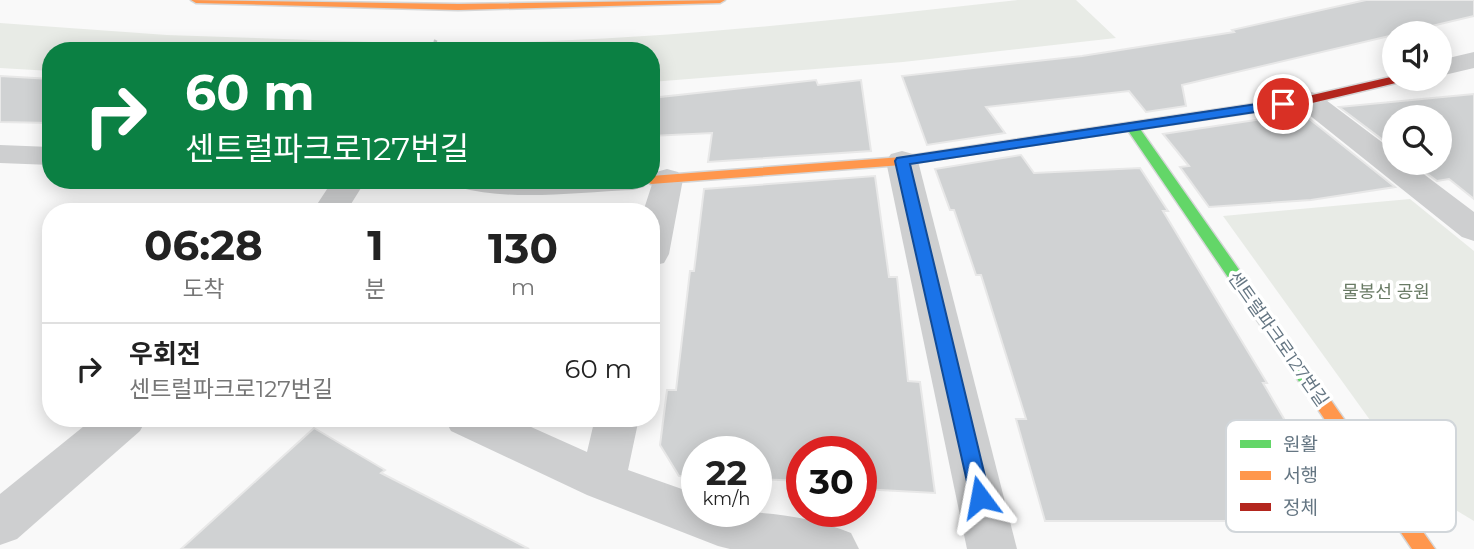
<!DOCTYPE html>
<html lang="ko">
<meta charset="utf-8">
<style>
:root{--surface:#fff;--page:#f2f2f2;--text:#222;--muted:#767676;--line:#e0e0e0}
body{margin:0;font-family:Montserrat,"Noto Sans KR",sans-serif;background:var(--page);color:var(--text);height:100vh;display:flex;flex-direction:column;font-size:26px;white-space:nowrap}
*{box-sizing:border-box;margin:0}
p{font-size:23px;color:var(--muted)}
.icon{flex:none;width:38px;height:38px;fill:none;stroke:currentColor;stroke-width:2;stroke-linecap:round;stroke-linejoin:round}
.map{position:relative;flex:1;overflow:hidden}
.side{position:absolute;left:42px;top:203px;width:618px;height:224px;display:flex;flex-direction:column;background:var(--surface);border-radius:28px;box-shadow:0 4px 18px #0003}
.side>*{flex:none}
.banner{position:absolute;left:42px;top:42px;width:618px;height:147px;border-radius:28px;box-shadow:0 4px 18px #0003;background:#0b8043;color:#fff;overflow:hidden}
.tools{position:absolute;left:1382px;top:21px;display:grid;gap:14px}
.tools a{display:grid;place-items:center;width:70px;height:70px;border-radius:50%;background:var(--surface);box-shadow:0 4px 18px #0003;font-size:35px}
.speed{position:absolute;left:681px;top:436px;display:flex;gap:14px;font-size:35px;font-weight:700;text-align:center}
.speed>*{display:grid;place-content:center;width:91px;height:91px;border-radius:50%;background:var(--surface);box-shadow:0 4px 18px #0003;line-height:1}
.speed small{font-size:18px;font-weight:400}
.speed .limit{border:10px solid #d22;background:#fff;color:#111}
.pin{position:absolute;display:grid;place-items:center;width:60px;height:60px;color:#fff;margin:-30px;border:4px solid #fff;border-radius:50%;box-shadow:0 2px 7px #0007}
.me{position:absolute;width:77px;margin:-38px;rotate:347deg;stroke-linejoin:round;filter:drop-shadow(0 0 5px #0008)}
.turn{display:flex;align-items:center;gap:24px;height:147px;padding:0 28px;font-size:32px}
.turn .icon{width:91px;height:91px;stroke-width:2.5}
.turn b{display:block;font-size:49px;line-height:60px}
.eta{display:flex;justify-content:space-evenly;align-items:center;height:119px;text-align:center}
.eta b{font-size:42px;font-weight:700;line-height:49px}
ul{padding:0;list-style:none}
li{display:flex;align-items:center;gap:21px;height:91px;padding:0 28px;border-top:2px solid var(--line)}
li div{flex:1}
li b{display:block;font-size:26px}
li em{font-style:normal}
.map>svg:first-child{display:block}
.green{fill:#e8ebe6}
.building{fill:#d0d2d3;stroke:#e8e8e8;stroke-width:2}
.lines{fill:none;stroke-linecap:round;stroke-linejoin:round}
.fast-casing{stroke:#d5d6d7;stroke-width:3}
.slow-casing{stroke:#d5d6d7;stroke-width:3}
.jam-casing{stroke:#d5d6d7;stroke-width:3}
.path{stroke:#cbcccd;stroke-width:3.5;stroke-dasharray:2.5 2.5;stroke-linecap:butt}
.street{fill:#cecfd0;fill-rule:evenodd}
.fast{fill:#63d668;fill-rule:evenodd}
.slow{fill:#ff974d;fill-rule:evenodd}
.jam{fill:#b3261e;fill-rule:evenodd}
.route{fill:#1a73e8;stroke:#114b97;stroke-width:2}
.labels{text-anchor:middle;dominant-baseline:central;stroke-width:7;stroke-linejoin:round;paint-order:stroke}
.park-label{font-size:18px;fill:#687a64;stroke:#fff}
.street-label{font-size:18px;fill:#657683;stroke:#fff}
.key{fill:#fff;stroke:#d1d6da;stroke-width:2}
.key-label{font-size:19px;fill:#657683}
</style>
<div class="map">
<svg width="1474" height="549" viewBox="0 0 1474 549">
<rect width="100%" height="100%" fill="#f9f9f9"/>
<g class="green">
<path d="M1018 0H1076L1116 38 903 62 651 82V51H451L464 43C649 42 834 20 1018 0Z"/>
<polygon points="0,23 167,35 403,43 411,46 410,51 51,51 51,71 0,68"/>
<polygon points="1410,199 1474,251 1474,521 1419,488 1223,216"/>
</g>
<g class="building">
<polygon points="1366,0 1474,0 1474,16 1182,85 1186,106 1146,112 1129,91 986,107 1005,133 927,145 902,76 1082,56 1234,32 1232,30"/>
<polygon points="0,76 51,79 51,123 0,122"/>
<polygon points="816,80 818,85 861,80 871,151 708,162 712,133 651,136 651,98"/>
<polygon points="1474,94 1474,199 1449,179 1437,181 1413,163 1440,163 1440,117 1395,117 1395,149 1339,107"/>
<polygon points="1302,113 1395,187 1311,200 1209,207 1180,167 1189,166 1163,134"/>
<polygon points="1021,155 1034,173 1140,168 1168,211 1163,211 1267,383 1263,383 1344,521 1045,521 1016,419 1026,419 981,275 976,275 954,210 950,210 935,169"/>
<polygon points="875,176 889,277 897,277 908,381 920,382 935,493 861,489 861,452 802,452 802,481 756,479 756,452 696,452 696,477 679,476 660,445 667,390 676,390 690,271 694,271 704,189"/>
<polygon points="314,428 385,470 381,473 529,549 181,549"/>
</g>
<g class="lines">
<g class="fast-casing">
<polygon id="fast" points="1133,125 1138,126 1325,392 1328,397 1325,402 1319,404 1313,402 1127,129"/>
</g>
<g class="slow-casing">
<g id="slow">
<polygon points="191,0 458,4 725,0 720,3 458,10 196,3"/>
<polygon points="986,144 993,148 991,151 902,165 651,184 644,180 651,180 651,176 902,157"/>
<polygon points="1319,390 1325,392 1435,549 1412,549 1313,402 1310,397 1313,392"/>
</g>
</g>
<g class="jam-casing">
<polygon id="jam" points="1395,76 1395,79 1402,79 1400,82 1308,104 986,152 979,148 986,144 1308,96"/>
</g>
<polyline class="path" points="430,51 436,40"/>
<g class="street">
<polygon points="1474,52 1474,68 1440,76 1440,60"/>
<polygon points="1308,91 1318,94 1395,152 1395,163 1409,163 1474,212 1474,241 1462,237 1298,106 1294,100 1298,94"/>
<polygon points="0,145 51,147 51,165 0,163"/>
<polygon points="902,151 913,154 918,161 1017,549 967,549 886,161 891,154"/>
<polygon points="667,169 678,172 683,179 669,254 664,263 651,266 651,212 643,212 656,172"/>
<polygon points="333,180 366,180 346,212 312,212"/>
<path d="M452 180H649L644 187 633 190C576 192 512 202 457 187Z"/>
<polygon points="94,418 147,418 140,431 17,539 0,545 0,494"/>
<path d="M444 418H511L587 452 595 418H639L628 470 696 494V511C750 511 800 512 851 533L859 549H730L718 546 587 495 451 431Z"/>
</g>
<use href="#fast" class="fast"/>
<use href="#slow" class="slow"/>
<use href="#jam" class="jam"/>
</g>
<polygon class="route" points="1283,100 1289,104 1288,107 910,164 990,497 987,504 980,506 972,504 895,161 897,158"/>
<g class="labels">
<g class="park-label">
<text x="1386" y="292">물봉선 공원</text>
</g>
<g class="street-label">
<text transform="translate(1278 339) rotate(55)">센트럴파크로127번길</text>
</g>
</g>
<rect x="1226" y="420" width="230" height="112" rx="10" class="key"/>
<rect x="1240" y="440" width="31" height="8" fill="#63d668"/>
<rect x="1240" y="471" width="31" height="9" fill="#ff974d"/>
<rect x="1240" y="503" width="31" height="8" fill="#b3261e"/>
<g class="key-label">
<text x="1283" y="451">원활</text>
<text x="1283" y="482">서행</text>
<text x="1283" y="514">정체</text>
</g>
</svg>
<div class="tools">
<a><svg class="icon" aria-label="sound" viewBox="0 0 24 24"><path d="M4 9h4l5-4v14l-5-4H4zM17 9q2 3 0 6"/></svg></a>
<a><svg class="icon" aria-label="search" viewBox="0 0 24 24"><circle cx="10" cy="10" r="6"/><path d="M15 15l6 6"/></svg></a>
</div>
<div class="speed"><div>22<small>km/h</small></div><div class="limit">30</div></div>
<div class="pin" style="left:1283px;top:104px;background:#d93025"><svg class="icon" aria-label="arrive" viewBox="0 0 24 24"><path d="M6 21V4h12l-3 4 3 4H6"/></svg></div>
<svg class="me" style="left:980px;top:497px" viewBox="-20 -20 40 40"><path d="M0-17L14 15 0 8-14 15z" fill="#1a73e8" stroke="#fff" stroke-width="4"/></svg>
<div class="banner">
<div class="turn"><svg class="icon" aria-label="right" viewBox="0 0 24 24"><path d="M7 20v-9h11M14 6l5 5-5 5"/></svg><div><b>60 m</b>센트럴파크로127번길</div></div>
</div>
<section class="side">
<div class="eta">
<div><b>06:28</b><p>도착</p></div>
<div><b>1</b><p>분</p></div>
<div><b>130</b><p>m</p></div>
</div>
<ul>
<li><svg class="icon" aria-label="right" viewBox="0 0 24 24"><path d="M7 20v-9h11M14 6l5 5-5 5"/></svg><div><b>우회전</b><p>센트럴파크로127번길</p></div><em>60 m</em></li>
</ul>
</section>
</div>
